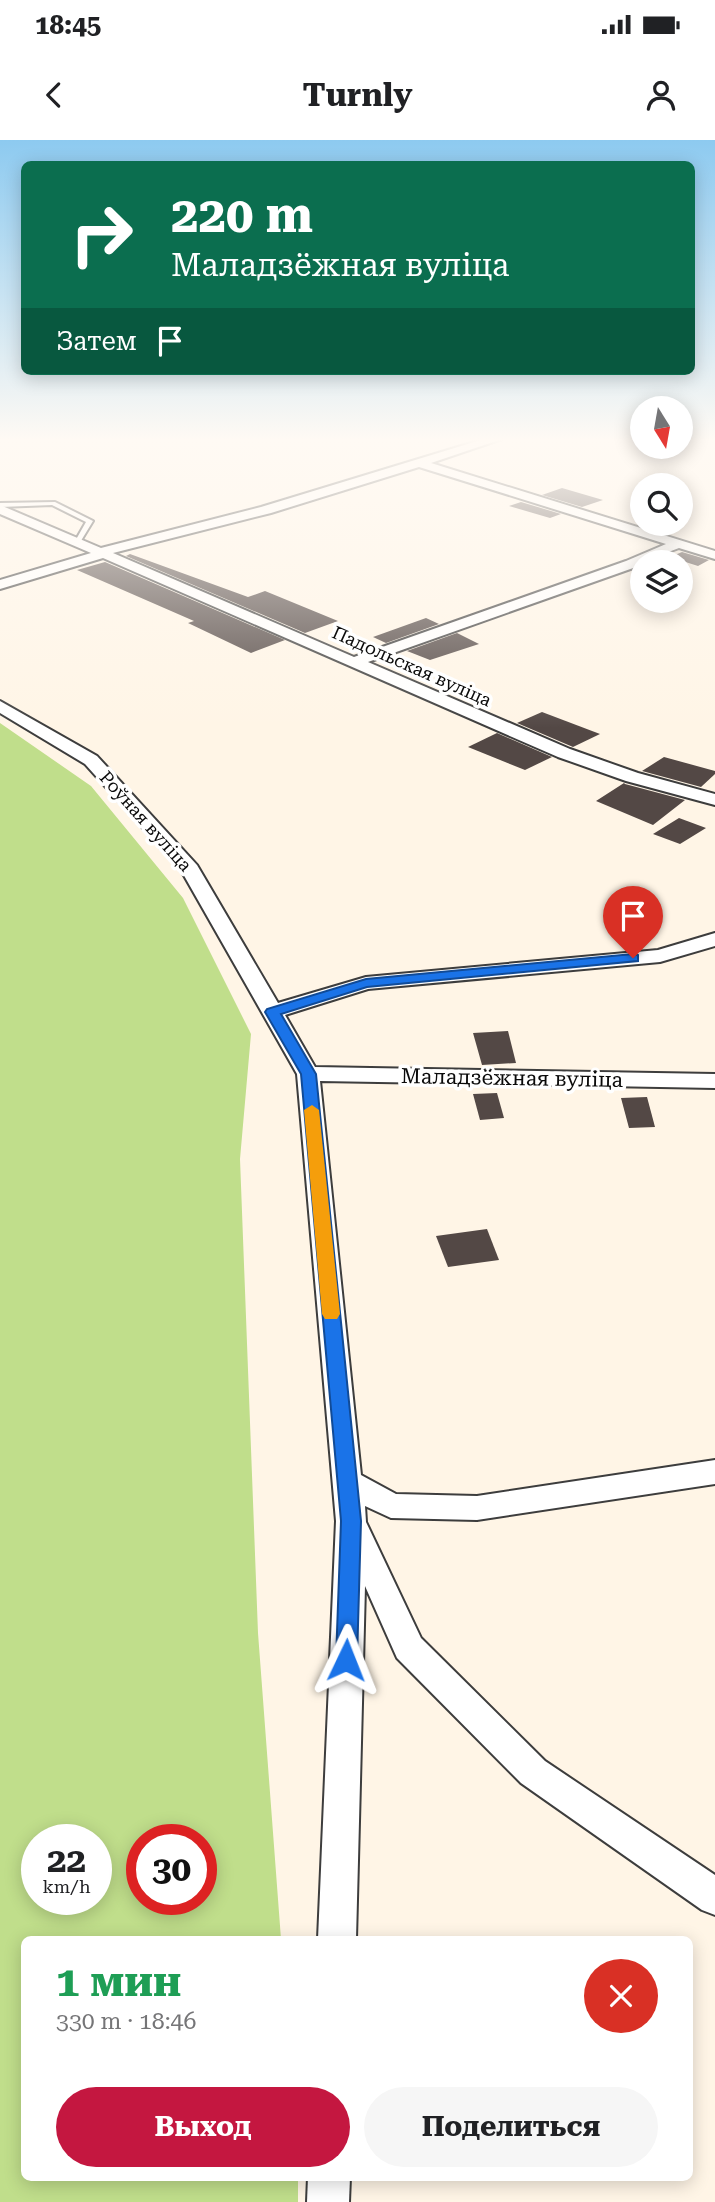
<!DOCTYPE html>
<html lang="ru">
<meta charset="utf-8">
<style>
:root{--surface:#fff;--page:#f6f6f6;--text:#202124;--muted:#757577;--accent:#c41740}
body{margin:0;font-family:"Roboto Serif",serif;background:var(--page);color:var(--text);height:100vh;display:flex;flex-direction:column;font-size:26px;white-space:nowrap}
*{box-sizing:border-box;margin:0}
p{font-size:23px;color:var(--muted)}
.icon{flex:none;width:38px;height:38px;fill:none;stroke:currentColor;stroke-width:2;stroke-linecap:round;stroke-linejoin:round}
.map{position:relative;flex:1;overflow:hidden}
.panel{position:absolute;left:21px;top:1796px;width:672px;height:245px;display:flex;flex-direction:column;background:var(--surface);border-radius:10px;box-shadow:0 4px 18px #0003}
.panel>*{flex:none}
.banner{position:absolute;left:21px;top:21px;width:674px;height:214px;border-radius:10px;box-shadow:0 4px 18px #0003;background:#0b6e4f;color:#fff;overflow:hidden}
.needle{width:46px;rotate:169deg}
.fabs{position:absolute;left:630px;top:256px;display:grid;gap:14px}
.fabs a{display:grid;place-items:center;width:63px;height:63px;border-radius:50%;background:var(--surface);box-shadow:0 4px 18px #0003;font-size:35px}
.speed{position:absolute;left:21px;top:1684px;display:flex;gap:14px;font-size:35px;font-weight:700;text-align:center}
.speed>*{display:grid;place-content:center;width:91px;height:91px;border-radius:50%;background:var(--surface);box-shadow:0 4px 18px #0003;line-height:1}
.speed small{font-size:18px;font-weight:400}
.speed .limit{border:10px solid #d22;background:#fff;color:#111}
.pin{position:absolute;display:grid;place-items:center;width:60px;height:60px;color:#fff;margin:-72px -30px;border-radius:50% 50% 50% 0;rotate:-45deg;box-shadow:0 0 7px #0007}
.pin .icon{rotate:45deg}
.me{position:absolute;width:77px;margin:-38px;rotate:2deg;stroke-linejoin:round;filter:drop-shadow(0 0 5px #0008)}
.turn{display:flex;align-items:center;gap:24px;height:147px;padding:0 35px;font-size:32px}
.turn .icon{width:91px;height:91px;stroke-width:2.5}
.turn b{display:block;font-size:49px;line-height:60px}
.then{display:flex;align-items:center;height:66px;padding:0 35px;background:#0003;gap:14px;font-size:26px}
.round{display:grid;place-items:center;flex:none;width:74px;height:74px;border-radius:37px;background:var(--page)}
.headline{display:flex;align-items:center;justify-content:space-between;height:119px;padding:0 35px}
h1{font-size:42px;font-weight:700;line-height:52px;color:#1e9e55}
.button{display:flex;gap:14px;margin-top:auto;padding:14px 35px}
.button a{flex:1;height:80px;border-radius:42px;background:var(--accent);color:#fff;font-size:28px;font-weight:700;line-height:80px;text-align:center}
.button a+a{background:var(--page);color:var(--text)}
.status{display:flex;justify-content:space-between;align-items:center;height:49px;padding:0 35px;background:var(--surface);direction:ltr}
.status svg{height:19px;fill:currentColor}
header{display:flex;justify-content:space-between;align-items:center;height:91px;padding:0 35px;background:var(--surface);font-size:32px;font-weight:700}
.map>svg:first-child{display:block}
.forest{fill:#c0de8b;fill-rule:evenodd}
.building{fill:#534845}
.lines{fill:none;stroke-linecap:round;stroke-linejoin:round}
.service-casing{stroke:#3d3d3d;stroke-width:4}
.minor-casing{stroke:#3d3d3d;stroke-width:4}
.service{fill:#fff;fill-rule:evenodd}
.minor{fill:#fff;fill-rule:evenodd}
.route{fill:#1a73e8;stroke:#114b97;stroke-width:2}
.slow{fill:#f59e0b}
.labels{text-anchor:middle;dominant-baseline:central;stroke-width:7;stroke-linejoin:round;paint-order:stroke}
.far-street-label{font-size:18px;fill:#0a0a0a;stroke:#fff}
.street-label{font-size:21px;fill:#0a0a0a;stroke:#fff}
</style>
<div class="status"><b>18:45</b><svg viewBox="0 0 49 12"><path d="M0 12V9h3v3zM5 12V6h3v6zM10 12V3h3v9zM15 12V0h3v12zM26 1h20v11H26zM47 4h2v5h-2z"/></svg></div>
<header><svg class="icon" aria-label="back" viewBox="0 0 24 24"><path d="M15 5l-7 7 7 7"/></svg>Turnly<svg class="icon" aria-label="person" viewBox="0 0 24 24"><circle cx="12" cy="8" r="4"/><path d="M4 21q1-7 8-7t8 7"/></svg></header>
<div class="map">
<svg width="715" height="2062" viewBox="0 0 715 2062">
<rect width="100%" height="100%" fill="#fff5e6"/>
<path class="forest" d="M0 583 91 646 183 758 251 894 240 1019 258 1493 281 1799H24V2037H298V2062H0ZM37 1699H96V1759H37ZM142 1699H201V1759H142Z"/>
<g class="building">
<polygon points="562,348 603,360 582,367 542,355"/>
<polygon points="521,362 561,374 550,378 509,366"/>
<polygon points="682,412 709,420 698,426 670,417"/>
<polygon points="130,414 248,457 265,451 338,481 305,493 126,416"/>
<polygon points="105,422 285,500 251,513 188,483 194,481 77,430"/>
<polygon points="426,478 439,484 386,503 373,497"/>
<polygon points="457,493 479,504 430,520 407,511"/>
<polygon points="542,572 600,594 573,607 517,583"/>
<polygon points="497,593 552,617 525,630 468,607"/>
<polygon points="664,617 715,631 715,634 701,647 642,631"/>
<polygon points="624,643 625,644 685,660 653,685 596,661"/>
<polygon points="679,678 706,688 680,704 653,694"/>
<polygon points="508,891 516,923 482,925 473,893"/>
<polygon points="497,953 504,978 480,980 473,954"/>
<polygon points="647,957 655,987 629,988 621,958"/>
<polygon points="487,1089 499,1120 448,1127 436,1096"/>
</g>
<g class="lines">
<g class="service-casing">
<polygon id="service" points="55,362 93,381 79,404 74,403 86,382 52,365 0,367 0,363"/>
</g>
<g class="minor-casing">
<g id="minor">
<path d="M484 299H502L431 323 715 411V419L679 408 642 422 636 427 368 522 570 609 638 633 715 654V665L626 641 558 617 103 418 0 449V440L91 413 0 374V365L101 408 261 367ZM419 327 666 404 626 421 354 517 113 413 271 373Z"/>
<polygon points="0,561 97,616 197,725 278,863 366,837 658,810 715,793 715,806 660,822 368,849 285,875 315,927 715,934 715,948 320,941 361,1335 396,1354 477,1356 715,1320 715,1344 477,1380 391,1378 365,1366 366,1382 421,1498 545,1621 715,1735 715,1775 702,1770 521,1643 397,1518 365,1446 356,1799 318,1799 336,1381 297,934 182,732 85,624 0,573"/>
<polygon points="308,2037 350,2037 349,2062 307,2062"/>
</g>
</g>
<use href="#service" class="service"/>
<use href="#minor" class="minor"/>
</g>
<linearGradient id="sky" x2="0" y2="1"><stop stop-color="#8dcaf0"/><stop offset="0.51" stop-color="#fffaf4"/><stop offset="1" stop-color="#fffaf4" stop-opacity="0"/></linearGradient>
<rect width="715" height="588" fill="url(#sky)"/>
<polygon class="route" points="633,814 638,815 638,821 367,847 281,874 316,934 361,1381 357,1520 354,1527 346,1529 339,1527 336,1520 341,1381 301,934 265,872 267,869 366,839"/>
<polygon class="slow" points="312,965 319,970 340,1174 337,1179 325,1179 322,1174 304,970"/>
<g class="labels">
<g class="far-street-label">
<text transform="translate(412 526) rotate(24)">Падольская вуліца</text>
<text transform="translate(146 681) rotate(48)">Роўная вуліца</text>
</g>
<g class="street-label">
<text transform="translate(512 938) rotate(1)">Маладзёжная вуліца</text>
</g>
</g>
</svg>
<div class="fabs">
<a><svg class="needle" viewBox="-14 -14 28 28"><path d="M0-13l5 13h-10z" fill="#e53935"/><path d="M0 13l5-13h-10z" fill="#757577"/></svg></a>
<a><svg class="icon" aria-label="search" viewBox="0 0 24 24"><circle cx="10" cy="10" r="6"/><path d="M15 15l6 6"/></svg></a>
<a><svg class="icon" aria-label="layers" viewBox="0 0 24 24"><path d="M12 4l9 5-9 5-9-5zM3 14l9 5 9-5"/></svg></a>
</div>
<div class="speed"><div>22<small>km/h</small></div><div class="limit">30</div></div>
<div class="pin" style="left:633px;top:818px;background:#d93025"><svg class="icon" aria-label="arrive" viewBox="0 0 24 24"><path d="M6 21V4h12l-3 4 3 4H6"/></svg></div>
<svg class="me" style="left:346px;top:1520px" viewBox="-20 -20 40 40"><path d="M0-17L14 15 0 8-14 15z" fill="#1a73e8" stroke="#fff" stroke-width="4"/></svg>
<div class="banner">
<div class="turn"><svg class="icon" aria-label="right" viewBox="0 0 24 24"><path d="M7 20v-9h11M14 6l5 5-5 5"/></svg><div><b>220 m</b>Маладзёжная вуліца</div></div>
<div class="then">Затем<svg class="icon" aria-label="arrive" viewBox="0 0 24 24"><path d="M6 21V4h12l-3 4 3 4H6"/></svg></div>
</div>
<section class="panel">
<div class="headline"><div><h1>1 мин</h1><p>330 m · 18:46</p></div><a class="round" style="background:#d93025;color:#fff"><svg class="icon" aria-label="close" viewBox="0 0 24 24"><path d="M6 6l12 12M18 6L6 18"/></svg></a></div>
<div class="button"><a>Выход</a><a>Поделиться</a></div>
</section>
</div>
